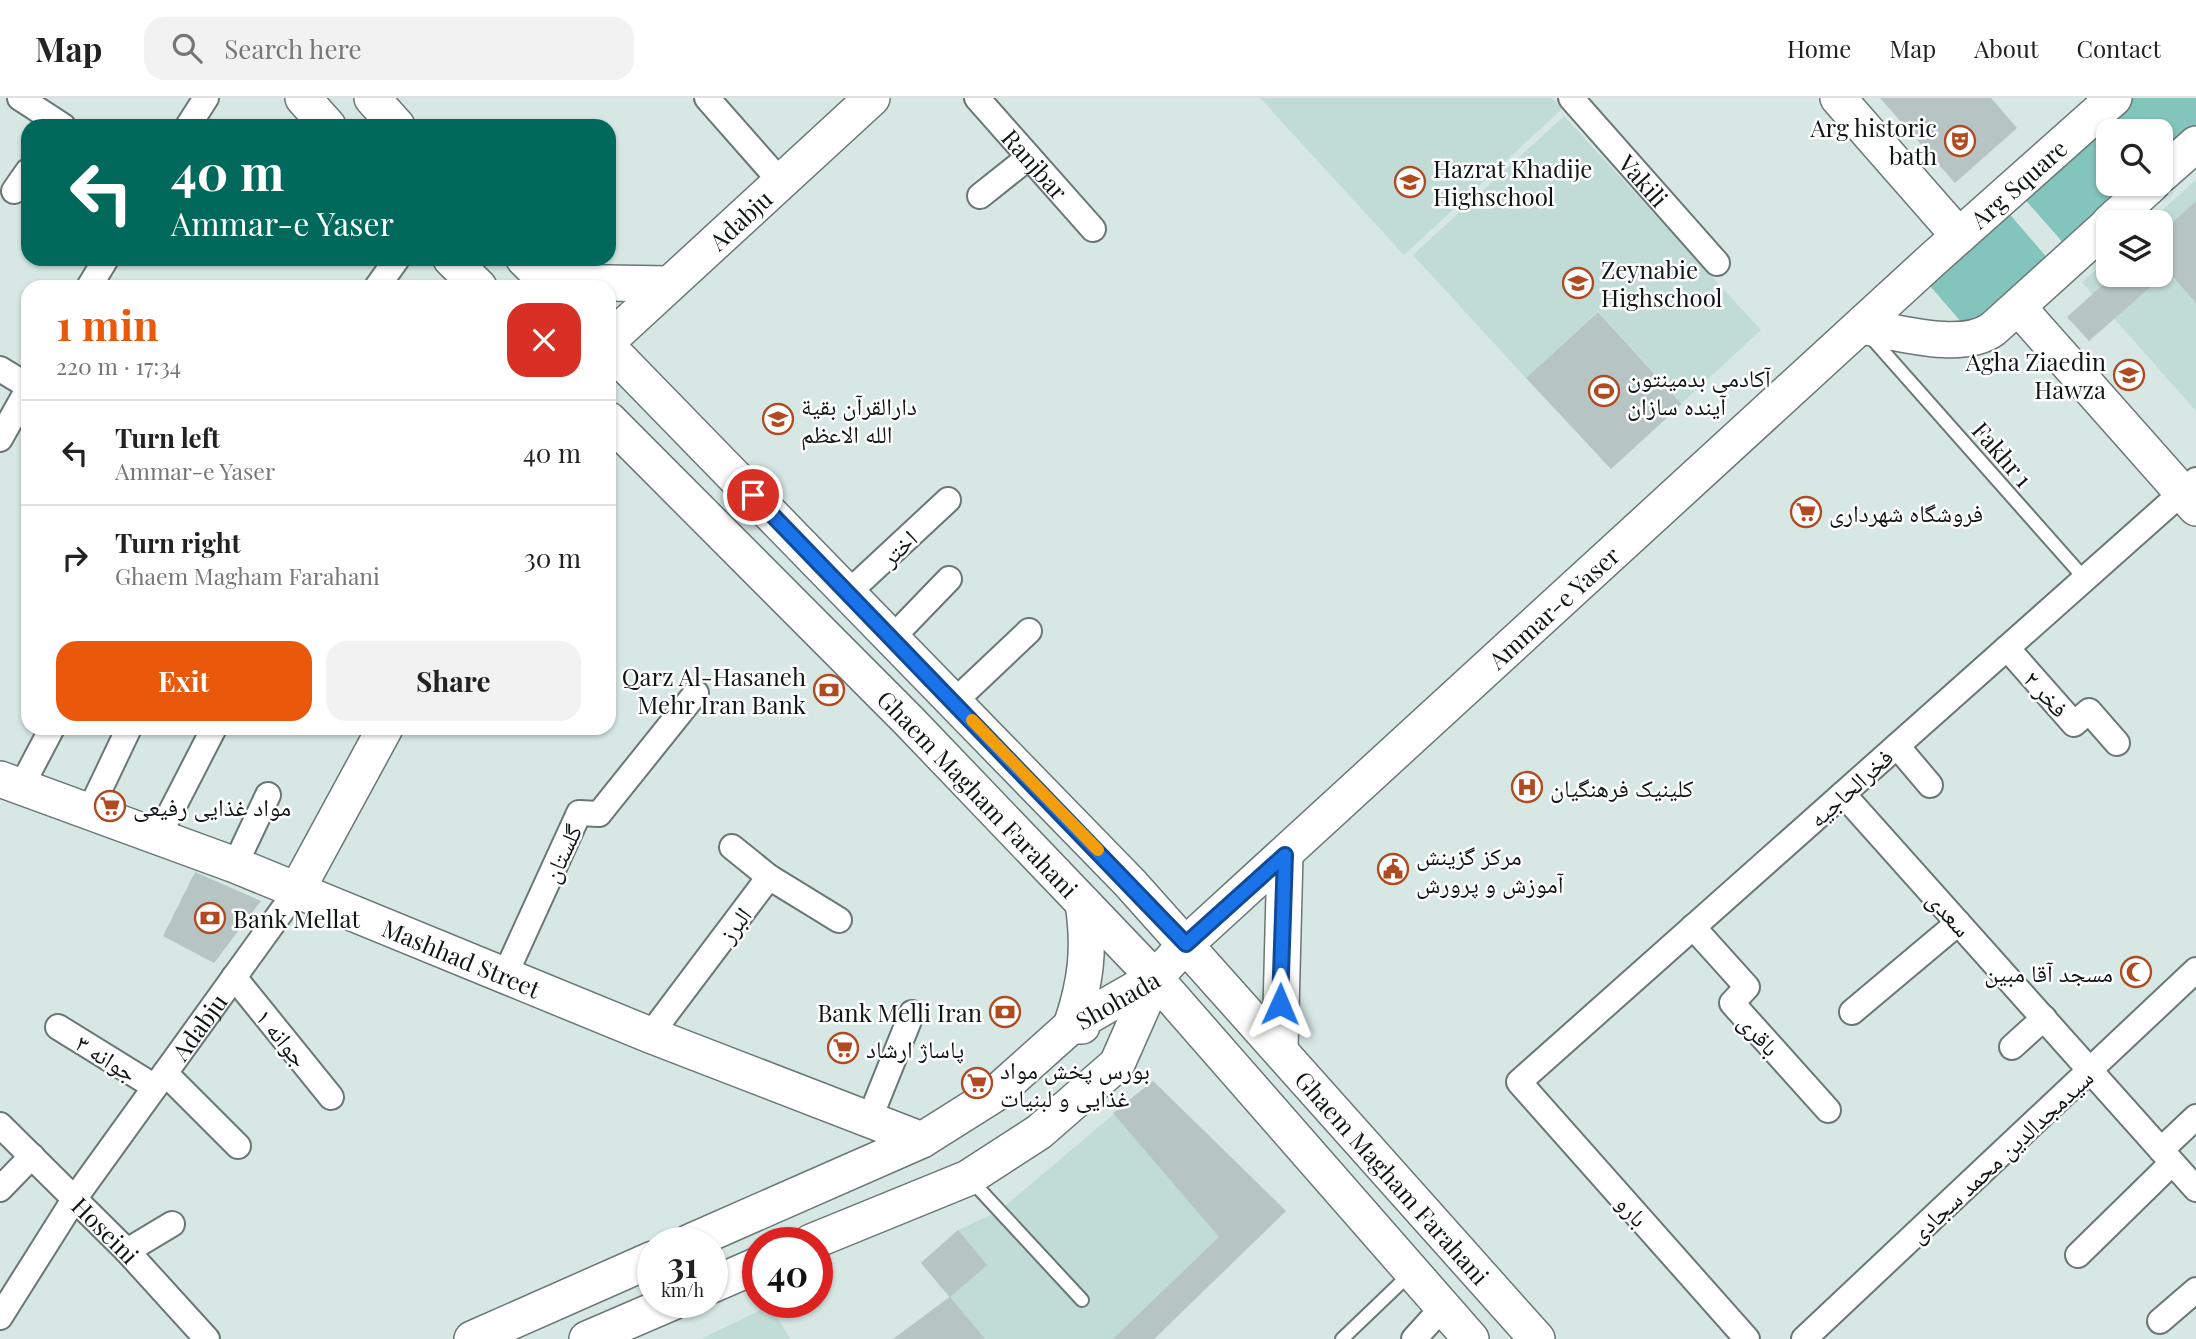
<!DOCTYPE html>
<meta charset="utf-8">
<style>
:root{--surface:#fff;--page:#f2f2f2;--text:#222;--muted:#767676;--line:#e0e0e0;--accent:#ea580c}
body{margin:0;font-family:"Playfair Display","Noto Naskh Arabic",serif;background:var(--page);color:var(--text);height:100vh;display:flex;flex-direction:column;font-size:26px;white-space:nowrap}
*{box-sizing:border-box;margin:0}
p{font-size:23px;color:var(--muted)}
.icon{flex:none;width:38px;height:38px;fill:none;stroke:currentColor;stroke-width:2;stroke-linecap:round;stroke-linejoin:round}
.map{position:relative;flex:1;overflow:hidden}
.details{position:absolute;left:21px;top:182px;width:595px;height:455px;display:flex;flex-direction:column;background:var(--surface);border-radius:21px;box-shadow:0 2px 5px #0004}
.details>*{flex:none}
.top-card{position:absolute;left:21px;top:21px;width:595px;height:147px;border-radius:21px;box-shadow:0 2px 5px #0004;background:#00695c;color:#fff;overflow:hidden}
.fabs{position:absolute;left:2096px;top:21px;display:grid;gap:14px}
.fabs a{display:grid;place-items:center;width:77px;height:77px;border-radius:14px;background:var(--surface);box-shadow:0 2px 5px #0004;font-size:35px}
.speed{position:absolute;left:637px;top:1129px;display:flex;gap:14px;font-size:35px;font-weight:700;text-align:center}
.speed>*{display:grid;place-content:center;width:91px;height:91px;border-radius:50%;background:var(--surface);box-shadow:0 2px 5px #0004;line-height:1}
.speed small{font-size:18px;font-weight:400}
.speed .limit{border:10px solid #d22;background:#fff;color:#111}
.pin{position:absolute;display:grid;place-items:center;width:60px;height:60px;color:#fff;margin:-30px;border:4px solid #fff;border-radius:50%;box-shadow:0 2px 7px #0007}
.me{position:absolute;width:77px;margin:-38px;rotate:1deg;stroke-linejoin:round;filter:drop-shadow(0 0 5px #0008)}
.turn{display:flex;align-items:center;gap:24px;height:147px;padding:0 35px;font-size:32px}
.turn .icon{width:91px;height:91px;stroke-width:2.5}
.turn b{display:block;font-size:49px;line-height:60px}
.round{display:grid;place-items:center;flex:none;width:74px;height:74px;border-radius:21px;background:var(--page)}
.summary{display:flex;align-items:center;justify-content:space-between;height:119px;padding:0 35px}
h1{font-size:42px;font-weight:700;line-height:52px;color:var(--accent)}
.primary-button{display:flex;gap:14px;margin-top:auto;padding:14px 35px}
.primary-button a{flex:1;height:80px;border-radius:21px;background:var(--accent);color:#fff;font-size:28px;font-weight:700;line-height:80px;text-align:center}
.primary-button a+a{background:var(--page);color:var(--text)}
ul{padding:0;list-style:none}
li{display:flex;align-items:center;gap:21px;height:105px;padding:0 35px;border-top:2px solid var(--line)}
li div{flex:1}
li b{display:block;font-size:26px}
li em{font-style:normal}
header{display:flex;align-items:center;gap:42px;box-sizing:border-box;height:98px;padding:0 35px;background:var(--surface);border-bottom:2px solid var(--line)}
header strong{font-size:33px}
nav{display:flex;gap:38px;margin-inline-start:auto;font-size:24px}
.search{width:490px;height:63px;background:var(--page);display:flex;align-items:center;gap:18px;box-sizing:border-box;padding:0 24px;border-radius:21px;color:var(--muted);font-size:26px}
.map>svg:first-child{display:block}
.built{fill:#c1dbd7}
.green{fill:#83c4bc}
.building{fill:#b6c5c3}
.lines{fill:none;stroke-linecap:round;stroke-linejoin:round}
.lane-casing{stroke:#697775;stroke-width:16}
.street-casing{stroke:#697775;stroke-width:28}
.secondary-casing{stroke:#697775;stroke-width:38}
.lane{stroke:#fff;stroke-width:12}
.street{stroke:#fff;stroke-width:24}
.secondary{stroke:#fff;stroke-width:35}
.route-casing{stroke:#114b97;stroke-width:18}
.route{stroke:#1a73e8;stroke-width:12}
.slow{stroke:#f59e0b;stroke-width:12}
.labels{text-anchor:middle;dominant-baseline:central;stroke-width:5;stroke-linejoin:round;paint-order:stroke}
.poi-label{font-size:24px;fill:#101615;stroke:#fff;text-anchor:start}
.street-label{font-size:24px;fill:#101615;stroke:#fff}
</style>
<header>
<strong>Map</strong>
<div class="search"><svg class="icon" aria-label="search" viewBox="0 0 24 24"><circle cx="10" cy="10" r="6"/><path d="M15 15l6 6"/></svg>Search here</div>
<nav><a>Home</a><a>Map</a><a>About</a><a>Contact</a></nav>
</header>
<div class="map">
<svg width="2196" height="1241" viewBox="0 0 2196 1241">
<rect width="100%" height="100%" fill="#d6e7e4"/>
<g class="built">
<polygon points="1260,0 1552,0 1562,11 1404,157"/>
<polygon points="1564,18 1761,232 1682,305 1598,213 1526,280 1413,157"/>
<polygon points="2196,82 2196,313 2082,184 2109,160 2109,177 2161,177 2161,124 2149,124"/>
<polygon points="1153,983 1286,1113 1154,1241 911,1241 904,1233 949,1199 921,1165 958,1132 999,1113"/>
<polygon points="771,1207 790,1241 701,1241"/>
</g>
<g class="green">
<polygon points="2132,0 2196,0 2196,32 2161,63 2161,33 2109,33 2109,86 2136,86 2066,148 2022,98"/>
<polygon points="2006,112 2050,163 1969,233 1925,182"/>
</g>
<g class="building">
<polygon points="1880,0 1991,0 2017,30 1955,85"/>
<polygon points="2196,103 2196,205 2161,165 2161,135"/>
<polygon points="2114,177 2164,177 2089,243 2067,219"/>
<polygon points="1598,214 1682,306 1611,371 1526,280"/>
<polygon points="195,774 261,803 214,865 163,838"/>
<polygon points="1153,983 1286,1113 1154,1241 1113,1241 1219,1139 1113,1015"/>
<polygon points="958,1132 987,1167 950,1199 921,1165"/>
<polygon points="950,1199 985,1241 893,1241"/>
</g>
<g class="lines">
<g class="lane-casing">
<g id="lane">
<polyline points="1869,237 2085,481"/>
<polyline points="969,1080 1082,1202"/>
<polyline points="1342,1241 1412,1174"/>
</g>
</g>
<g class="street-casing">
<g id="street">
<polyline points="20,0 63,28"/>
<polyline points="707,0 781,84"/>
<path id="s1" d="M977 0 1093 131"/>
<path id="s2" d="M1571 0 1717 165"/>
<polyline points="188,28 206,0"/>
<polyline points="14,93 28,73"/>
<polyline points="980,98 1029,59"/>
<polyline points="89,189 106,161"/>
<polyline points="377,189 397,161"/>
<polyline points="0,271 28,288"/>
<polyline points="0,341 28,291"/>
<polyline points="848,495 948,402"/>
<polyline points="892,540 949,481"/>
<polyline points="2007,550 2074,626 2089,613 2117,645"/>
<polyline points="954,604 1029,533"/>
<polyline points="1897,648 1930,687"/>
<polyline points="21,689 52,630"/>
<polyline points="1843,696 2196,1091"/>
<polyline points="89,714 129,630"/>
<polyline points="158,739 214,630"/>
<polyline points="732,749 769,779"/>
<polyline points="235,767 268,697"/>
<polyline points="1693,829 1747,889 1732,905 1828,1012"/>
<polyline points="505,877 579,715 599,716 696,595"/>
<polyline points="234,879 331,999"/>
<polyline points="1852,914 1958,825"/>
<polyline points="58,929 155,989"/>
<polyline points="650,937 769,779 839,822"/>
<polyline points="2012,949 2044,920"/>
<polyline points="165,975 238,1048"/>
<polyline points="869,1022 912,915"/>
<path id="s3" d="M0 1027 127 1153 207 1241"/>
<polyline points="2161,1052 2196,1019"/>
<polyline points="0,1091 32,1058"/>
<polyline points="127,1153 172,1126"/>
<polyline points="2078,1157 2172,1065"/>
<path id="s4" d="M0 1219 75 1100 297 792"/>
<polyline points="2160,1223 2196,1192"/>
<polyline points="1414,1241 1443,1209"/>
<polyline points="1747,1241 1519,984 2196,382"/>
<polyline points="1804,1241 2196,872"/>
</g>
</g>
<g class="secondary-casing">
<g id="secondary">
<polyline points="303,0 328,28"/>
<polyline points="372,0 397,28"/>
<polyline points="1838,0 1959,138"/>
<polyline points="2161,77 2196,46"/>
<polyline points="2110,124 2152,86"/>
<polyline points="451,161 479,189"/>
<polyline points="524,161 552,189"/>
<polyline points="546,184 669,186"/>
<polyline points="2018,209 2196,410"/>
<path d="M1861 228C1898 234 1962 254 1993 231L2109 126"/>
<path id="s5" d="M609 242 872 0"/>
<path id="s6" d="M609 250 1130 785 1537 1241"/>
<path id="s7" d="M609 322 909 623 1155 880 1471 1241"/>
<path id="s8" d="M0 681 235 767 650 937 922 1042"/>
<polyline points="297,792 385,630"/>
<path d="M1082 928H1071C1086 885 1090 850 1083 805"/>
<polyline points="1280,951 1285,756"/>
<path id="s9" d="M690 1144 922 1042 995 996 1071 928 1155 880 1186 846 1932 162 2114 0"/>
<polyline points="811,1144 968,1080 1039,1034 1117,966 1155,880"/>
<polyline points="712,1187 758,1167"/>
<polyline points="472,1241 653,1161"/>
<polyline points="587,1241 673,1204"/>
</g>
</g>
<use href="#lane" class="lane"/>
<use href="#street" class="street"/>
<use href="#secondary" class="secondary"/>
</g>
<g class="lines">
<g class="route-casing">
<polyline id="route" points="753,397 1186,846 1285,757 1280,906"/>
</g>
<use href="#route" class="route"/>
<polyline class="slow" points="972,622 1098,752"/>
</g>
<defs>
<g id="theatre-ring" transform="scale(1.575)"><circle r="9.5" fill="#fff" stroke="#b04a20" stroke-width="1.5"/><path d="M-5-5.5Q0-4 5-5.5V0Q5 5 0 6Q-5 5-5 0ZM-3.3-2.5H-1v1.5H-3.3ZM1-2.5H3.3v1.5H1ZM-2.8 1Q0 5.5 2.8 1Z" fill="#b04a20"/></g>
<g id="school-ring" transform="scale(1.575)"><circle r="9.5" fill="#fff" stroke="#b04a20" stroke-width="1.5"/><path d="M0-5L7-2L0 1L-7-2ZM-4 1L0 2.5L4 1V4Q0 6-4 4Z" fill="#b04a20"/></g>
<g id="university-ring" transform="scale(1.575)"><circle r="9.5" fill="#fff" stroke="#b04a20" stroke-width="1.5"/><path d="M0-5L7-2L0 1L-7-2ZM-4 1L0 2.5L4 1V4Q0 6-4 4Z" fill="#b04a20"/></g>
<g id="stadium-ring" transform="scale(1.575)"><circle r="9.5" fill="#fff" stroke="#b04a20" stroke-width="1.5"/><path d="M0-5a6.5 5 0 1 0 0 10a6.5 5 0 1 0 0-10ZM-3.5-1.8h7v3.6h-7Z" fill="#b04a20"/></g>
<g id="supermarket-ring" transform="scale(1.575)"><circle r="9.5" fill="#fff" stroke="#b04a20" stroke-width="1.5"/><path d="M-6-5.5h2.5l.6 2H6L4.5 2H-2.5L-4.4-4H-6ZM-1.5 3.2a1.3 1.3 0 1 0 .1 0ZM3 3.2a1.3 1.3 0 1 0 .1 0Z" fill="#b04a20"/></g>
<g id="bank-ring" transform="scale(1.575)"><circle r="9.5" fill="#fff" stroke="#b04a20" stroke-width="1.5"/><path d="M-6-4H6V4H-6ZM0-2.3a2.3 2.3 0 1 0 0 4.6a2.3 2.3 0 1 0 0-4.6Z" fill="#b04a20"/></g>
<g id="hospital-ring" transform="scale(1.575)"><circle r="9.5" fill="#fff" stroke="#b04a20" stroke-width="1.5"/><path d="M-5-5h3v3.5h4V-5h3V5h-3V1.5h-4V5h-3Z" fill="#b04a20"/></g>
<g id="civic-ring" transform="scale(1.575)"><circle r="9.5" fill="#fff" stroke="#b04a20" stroke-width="1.5"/><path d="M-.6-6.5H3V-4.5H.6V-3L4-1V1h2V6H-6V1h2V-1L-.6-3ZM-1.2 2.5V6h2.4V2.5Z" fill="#b04a20"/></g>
<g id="mosque-ring" transform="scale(1.575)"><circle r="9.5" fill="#fff" stroke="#b04a20" stroke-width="1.5"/><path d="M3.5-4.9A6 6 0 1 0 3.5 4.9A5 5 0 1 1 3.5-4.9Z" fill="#b04a20"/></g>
</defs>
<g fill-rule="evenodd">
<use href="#theatre-ring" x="1960" y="43"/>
<use href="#school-ring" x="1410" y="84"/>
<use href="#school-ring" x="1578" y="185"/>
<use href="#university-ring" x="2129" y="277"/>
<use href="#stadium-ring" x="1604" y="293"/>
<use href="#school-ring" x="778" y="321"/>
<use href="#supermarket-ring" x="1806" y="414"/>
<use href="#bank-ring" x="829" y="592"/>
<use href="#hospital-ring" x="1527" y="689"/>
<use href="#supermarket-ring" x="110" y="708"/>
<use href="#civic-ring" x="1393" y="771"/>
<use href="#bank-ring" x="210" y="820"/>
<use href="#mosque-ring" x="2136" y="874"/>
<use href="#bank-ring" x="1005" y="914"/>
<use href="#supermarket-ring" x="843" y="950"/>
<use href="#supermarket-ring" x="977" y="985"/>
</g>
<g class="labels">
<g class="poi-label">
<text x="1937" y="29" text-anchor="end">Arg historic<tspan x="1937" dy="28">bath</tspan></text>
<text x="1433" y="70">Hazrat Khadije<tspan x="1433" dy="28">Highschool</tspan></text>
<text x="1601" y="171">Zeynabie<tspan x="1601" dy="28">Highschool</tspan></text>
<text x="2106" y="263" text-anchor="end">Agha Ziaedin<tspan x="2106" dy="28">Hawza</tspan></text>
<text x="1627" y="279">آکادمی بدمینتون<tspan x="1627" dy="28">آینده سازان</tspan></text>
<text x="801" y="307">دارالقرآن بقیة<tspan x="801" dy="28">الله الاعظم</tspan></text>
<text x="1829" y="414">فروشگاه شهرداری</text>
<text x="806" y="578" text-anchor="end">Qarz Al-Hasaneh<tspan x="806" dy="28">Mehr Iran Bank</tspan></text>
<text x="1550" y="689">کلینیک فرهنگیان</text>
<text x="133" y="708">مواد غذایی رفیعی</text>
<text x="1416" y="757">مرکز گزینش<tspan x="1416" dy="28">آموزش و پرورش</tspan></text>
<text x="233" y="820">Bank Mellat</text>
<text x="2113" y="874" text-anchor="end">مسجد آقا مبین</text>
<text x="982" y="914" text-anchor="end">Bank Melli Iran</text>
<text x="866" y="950">پاساژ ارشاد</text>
<text x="1000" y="971">بورس پخش مواد<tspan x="1000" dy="28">غذایی و لبنیات</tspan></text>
</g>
<g class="street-label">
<text stroke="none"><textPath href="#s1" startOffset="88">Ranjbar</textPath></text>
<text stroke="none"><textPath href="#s2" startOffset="110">Vakili</textPath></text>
<text stroke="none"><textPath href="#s9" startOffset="1712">Arg Square</textPath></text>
<text stroke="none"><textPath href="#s5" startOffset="178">Adabju</textPath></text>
<text transform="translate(2003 356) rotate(49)">Fakhr 1</text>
<text transform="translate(898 449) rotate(-43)">اختر</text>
<text stroke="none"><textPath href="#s9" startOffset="1083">Ammar-e Yaser</textPath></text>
<text transform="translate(2047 595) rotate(48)">فخر ۲</text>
<text transform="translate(1850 689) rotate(-42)">فخرالحاجیه</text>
<text stroke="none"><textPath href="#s7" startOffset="525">Ghaem Magham Farahani</textPath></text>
<text transform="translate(561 755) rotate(-65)">گلستان</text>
<text transform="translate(1950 815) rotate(48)">سعدی</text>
<text transform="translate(734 826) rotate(-53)">البرز</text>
<text stroke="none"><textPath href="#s8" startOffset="495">Mashhad Street</textPath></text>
<text stroke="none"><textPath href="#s9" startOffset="495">Shohada</textPath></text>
<text stroke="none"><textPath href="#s4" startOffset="352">Adabju</textPath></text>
<text transform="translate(1760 936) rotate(48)">باقری</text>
<text transform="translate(283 939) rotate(51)">جوانه ۱</text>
<text transform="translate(107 959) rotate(32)">جوانه ۳</text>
<text transform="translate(2000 1057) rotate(-43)">سیدمجدالدین محمد سجادی</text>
<text stroke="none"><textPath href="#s6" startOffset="1141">Ghaem Magham Farahani</textPath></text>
<text transform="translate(1633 1112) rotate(48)">بارو</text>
<text stroke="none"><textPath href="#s3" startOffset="149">Hoseini</textPath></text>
</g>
</g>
</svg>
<div class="fabs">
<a><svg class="icon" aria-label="search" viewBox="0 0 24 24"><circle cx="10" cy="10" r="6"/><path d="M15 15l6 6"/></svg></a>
<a><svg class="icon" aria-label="layers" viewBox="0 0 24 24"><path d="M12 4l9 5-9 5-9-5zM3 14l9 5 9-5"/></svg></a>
</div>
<div class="speed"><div>31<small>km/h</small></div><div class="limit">40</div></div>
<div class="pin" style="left:753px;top:397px;background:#d93025"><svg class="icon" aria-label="arrive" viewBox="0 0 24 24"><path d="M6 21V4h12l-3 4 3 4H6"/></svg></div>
<svg class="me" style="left:1280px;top:906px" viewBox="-20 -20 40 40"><path d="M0-17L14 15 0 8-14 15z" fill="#1a73e8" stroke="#fff" stroke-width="4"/></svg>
<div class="top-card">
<div class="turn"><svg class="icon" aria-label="left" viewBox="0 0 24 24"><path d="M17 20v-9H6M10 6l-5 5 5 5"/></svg><div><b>40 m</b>Ammar-e Yaser</div></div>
</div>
<section class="details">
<div class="summary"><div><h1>1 min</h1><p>220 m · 17:34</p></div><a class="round" style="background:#d93025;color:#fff"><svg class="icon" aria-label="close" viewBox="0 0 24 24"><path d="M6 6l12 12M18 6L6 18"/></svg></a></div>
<ul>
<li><svg class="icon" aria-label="left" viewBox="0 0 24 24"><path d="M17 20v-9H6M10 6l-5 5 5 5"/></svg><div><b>Turn left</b><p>Ammar-e Yaser</p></div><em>40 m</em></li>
<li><svg class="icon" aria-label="right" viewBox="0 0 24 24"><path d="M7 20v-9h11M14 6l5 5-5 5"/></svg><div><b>Turn right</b><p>Ghaem Magham Farahani</p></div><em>30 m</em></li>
</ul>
<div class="primary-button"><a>Exit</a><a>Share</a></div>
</section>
</div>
